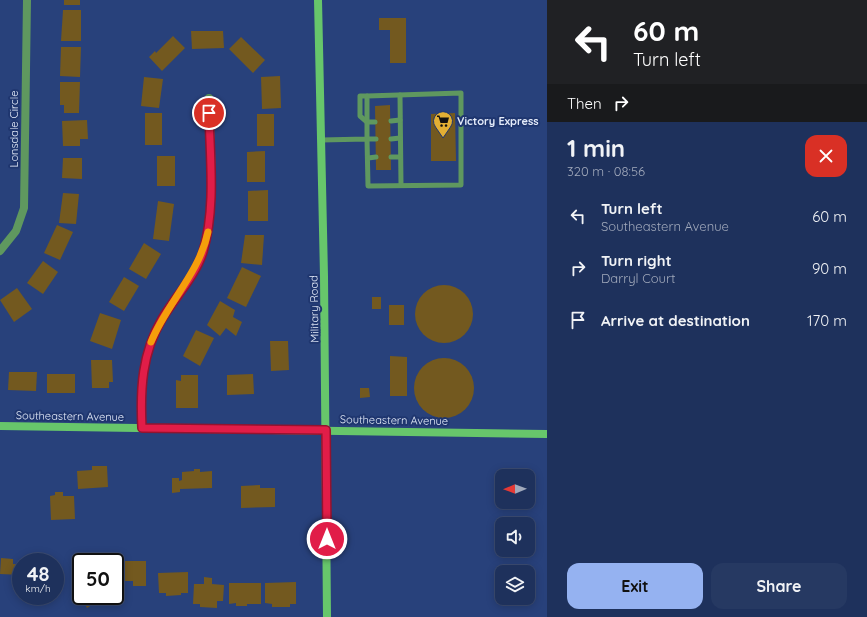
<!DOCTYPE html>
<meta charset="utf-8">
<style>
:root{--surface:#1e315c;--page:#263962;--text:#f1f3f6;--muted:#a1a9bb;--line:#3c4c72;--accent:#95b2f1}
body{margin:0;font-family:Quicksand,sans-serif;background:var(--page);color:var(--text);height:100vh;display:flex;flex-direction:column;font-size:15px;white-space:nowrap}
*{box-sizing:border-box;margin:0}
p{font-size:13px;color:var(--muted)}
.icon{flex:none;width:22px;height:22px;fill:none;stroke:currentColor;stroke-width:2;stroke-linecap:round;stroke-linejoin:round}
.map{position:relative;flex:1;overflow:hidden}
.side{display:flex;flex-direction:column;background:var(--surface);width:320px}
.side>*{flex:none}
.guide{background:#202124;color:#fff;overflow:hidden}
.needle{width:26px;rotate:269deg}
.fabs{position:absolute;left:495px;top:469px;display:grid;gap:8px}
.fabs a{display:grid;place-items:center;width:40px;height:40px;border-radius:8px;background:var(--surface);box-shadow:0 2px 10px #0003,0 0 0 1px var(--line);font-size:20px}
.speed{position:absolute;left:12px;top:553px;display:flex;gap:8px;font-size:20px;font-weight:700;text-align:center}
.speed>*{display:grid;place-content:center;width:52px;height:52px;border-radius:50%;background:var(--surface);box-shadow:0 2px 10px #0003,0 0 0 1px var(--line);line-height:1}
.speed small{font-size:10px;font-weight:400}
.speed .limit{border:2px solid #111;border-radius:6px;background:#fff;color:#111}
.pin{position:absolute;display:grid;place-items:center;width:34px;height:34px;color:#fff;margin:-17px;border:2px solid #fff;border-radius:50%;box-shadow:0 1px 4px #0007}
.me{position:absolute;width:44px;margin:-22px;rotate:0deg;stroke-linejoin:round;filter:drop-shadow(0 0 3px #0008)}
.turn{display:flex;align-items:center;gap:14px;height:84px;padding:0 20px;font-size:18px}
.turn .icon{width:52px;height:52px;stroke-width:2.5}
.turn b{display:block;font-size:28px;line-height:34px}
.then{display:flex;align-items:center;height:38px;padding:0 20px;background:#0003;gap:8px;font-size:15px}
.round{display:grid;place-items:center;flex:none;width:42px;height:42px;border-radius:12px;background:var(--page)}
.summary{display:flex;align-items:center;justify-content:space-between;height:68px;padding:0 20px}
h1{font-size:24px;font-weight:800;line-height:30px}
.primary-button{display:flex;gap:8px;margin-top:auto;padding:8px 20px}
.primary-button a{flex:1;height:46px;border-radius:12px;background:var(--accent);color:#111;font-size:16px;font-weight:800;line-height:46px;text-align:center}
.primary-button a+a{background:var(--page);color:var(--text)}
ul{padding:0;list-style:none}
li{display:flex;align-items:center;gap:12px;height:52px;padding:0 20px}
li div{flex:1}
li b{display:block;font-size:15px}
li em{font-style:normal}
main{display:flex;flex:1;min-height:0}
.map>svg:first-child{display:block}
.building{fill:#73591f}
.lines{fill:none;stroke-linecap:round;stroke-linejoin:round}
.lane{stroke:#5f985f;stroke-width:5}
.street{stroke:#5f985f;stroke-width:8}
.secondary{stroke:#67c66b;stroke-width:8}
.route-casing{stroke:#92132f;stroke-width:10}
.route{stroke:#e11d48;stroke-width:7}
.slow{stroke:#f59e0b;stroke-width:7}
.labels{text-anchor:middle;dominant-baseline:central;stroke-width:4;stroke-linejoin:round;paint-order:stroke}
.poi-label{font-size:11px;font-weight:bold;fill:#e5ecfa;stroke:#1f366f;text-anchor:start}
.street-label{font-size:11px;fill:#e5ecfa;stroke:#1f366f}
</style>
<main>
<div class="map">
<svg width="547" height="617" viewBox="0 0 547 617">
<rect width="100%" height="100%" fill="#28417b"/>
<g class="building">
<rect x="64" y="0" width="16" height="5"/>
<polygon points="63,10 81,10 81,41 61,41"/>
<polygon points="379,18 406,18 406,63 390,63 390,30 379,30"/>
<polygon points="191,31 223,31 224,48 192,49"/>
<polygon points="173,36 185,48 162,71 149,57 155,51 156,53"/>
<polygon points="241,37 265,60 253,73 229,49"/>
<polygon points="61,47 81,47 80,77 60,76"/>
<polygon points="280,76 281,108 262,109 261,77"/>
<polygon points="144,77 163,79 159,108 141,106"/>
<polygon points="60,82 80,82 79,113 64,113 64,105 60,105"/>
<polygon points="390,105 391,170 376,170 375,106"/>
<rect x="145" y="113" width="17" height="32"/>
<polygon points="455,113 456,161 431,161 431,114"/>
<rect x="257" y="114" width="17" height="32"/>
<polygon points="87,120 88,139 80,139 80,146 63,146 62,121"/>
<polygon points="265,151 265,182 247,182 247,152"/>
<rect x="157" y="156" width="18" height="30"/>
<polygon points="63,158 82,158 82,179 62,178"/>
<polygon points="268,190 268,221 248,221 248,191"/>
<polygon points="63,193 79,194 76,224 59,223"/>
<polygon points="158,201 174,204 169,241 153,239"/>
<polygon points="57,225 73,232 60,260 44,253"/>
<polygon points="245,235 264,235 262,265 241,263"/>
<polygon points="144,243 161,254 146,279 129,269"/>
<polygon points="43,261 58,272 43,294 27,283"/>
<polygon points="242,267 261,276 246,307 227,298"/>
<polygon points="124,277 139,286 124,311 109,302"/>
<circle cx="444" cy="314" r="29"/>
<polygon points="17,288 32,309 14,322 0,300"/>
<rect x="372" y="297" width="9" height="12"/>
<polygon points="220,301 235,310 233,317 242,322 236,336 226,328 220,336 207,325"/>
<rect x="389" y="305" width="15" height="20"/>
<polygon points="100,313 121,320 112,349 90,341"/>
<polygon points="196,330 214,338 200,366 183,356"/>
<polygon points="270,341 288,341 289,370 271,371"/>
<polygon points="390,356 407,357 407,396 390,396"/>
<circle cx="444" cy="388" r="30"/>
<polygon points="91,360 112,360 113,382 109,382 109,388 92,388"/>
<polygon points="9,372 37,372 36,391 8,390"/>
<rect x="47" y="374" width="28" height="19"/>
<polygon points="253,374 254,394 227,395 227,375"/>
<polygon points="181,375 198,375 198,408 176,408 176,380 181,381"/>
<polygon points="360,388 369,388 370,397 360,398"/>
<polygon points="92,466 107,466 108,487 78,489 77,471 92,470"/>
<polygon points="194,469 200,469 200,472 212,471 212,488 180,489 180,492 172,493 172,478 179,478 179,481 182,480 182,472 194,471"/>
<polygon points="260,485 260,488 275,488 275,507 241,508 241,486"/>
<polygon points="55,492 63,492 63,496 74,496 75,519 51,520 50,496 55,495"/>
<polygon points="1,558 13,559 13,564 21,564 21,575 0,574"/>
<polygon points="116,561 146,561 146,586 133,586 133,581 116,581"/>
<polygon points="188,572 188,593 181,593 181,595 166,596 166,593 159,593 158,573"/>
<polygon points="204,577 212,578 212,584 224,585 223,601 217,601 217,608 200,607 200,604 193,604 194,584 204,584"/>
<polygon points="81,581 81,596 75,583"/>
<polygon points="296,582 296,604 290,604 290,607 272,607 272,604 265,603 265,583"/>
<polygon points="229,583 261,583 261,604 247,604 247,606 236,606 236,603 229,604"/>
<polygon points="81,596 101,596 104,602 96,606 95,603 87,608"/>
</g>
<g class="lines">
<g class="lane">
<polyline points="400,95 401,185"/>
<polyline points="367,96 360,96 360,116 367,122 375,122"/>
<polyline points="391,121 400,120"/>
<polyline points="391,139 400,138"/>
<polyline points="321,140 367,139 368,186 461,185 461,93 367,96 367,139 376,139"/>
<polyline points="391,157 400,157"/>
<polyline points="368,158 376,157"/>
</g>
<g class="street">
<polyline points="0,251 16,231 24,208 27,0"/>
<path d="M142 428C140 389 142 354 162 319 175 297 195 277 203 252 217 206 210 147 209 98"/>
</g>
<g class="secondary">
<polyline points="318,0 324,276 327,617"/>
<polyline points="0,426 547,434"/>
</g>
</g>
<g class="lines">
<g class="route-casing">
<path id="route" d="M209 113C210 159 216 207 203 252 195 277 175 297 162 319 142 353 140 389 142 428L326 430 327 539"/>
</g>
<use href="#route" class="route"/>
<path class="slow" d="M151 342C167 303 199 274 208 232"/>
</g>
<defs>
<g id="supermarket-pin" transform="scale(1)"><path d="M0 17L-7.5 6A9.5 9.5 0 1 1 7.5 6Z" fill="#e2af34" stroke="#1f366f"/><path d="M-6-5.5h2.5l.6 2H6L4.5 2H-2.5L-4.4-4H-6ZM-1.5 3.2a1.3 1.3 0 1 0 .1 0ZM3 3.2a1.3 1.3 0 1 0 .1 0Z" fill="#111"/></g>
</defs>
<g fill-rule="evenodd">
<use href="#supermarket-pin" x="443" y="121"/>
</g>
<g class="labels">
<g class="poi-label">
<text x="457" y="121">Victory Express</text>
</g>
<g class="street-label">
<text transform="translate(14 129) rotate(-90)">Lonsdale Circle</text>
<text transform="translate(314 309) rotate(-91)">Military Road</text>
<text transform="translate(70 416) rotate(1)">Southeastern Avenue</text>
<text transform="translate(394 420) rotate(1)">Southeastern Avenue</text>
</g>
</g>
</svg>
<div class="fabs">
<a><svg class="needle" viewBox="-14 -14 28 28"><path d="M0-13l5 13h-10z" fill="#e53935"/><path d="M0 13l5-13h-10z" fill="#a1a9bb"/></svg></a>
<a><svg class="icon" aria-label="sound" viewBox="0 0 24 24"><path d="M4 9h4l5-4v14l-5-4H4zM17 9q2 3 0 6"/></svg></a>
<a><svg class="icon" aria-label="layers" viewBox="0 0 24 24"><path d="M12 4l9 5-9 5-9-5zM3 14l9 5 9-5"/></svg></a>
</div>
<div class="speed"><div>48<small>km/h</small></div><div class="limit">50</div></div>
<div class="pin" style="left:209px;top:113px;background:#d93025"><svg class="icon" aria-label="arrive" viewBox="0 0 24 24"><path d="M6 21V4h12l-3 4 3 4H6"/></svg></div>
<svg class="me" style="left:327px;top:539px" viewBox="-20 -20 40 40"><circle r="17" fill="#e11d48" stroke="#fff" stroke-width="3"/><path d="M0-11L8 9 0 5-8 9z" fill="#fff"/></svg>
</div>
<section class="side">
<div class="guide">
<div class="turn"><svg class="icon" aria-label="left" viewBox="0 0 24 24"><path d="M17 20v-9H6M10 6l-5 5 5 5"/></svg><div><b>60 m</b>Turn left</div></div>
<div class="then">Then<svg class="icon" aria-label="right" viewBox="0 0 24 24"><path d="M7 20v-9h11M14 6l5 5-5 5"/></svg></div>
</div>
<div class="summary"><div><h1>1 min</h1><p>320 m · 08:56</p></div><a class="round" style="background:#d93025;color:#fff"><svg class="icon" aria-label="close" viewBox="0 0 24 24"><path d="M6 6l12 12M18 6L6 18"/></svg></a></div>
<ul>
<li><svg class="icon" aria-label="left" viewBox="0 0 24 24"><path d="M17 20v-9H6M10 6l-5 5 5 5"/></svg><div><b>Turn left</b><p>Southeastern Avenue</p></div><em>60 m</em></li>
<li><svg class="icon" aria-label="right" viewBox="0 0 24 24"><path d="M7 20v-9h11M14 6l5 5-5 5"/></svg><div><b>Turn right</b><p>Darryl Court</p></div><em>90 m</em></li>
<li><svg class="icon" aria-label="arrive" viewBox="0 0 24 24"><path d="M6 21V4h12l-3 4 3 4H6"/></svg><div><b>Arrive at destination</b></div><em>170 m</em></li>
</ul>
<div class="primary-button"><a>Exit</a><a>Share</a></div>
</section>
</main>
